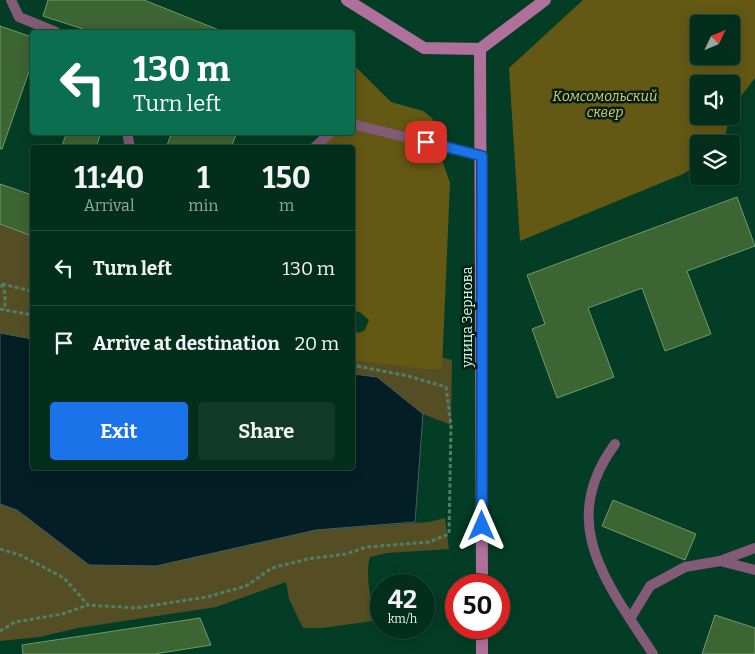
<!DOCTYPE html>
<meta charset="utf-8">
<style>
:root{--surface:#032e1c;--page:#113a29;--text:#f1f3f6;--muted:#97a8a3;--line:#244a3b;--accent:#1a73e8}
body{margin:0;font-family:Bitter,serif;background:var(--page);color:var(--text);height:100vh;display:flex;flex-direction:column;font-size:19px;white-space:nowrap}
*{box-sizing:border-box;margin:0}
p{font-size:16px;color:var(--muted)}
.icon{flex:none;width:28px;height:28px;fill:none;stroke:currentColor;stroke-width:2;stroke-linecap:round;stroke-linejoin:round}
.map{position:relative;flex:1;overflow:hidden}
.panel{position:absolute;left:30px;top:145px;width:325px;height:325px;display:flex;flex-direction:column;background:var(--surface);border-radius:5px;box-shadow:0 2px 12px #0003,0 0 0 1px var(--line)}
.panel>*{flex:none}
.top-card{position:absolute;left:30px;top:30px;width:325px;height:105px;border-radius:5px;box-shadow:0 2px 12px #0003,0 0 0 1px var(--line);background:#0b6e4f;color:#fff;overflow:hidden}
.needle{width:32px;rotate:46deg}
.fabs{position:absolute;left:690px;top:15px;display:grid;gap:10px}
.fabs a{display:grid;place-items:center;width:50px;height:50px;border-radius:5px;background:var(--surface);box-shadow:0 2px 12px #0003,0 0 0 1px var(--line);font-size:25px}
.speed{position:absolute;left:370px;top:574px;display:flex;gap:10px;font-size:25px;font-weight:700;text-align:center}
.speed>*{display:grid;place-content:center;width:65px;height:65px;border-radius:50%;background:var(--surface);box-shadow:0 2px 12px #0003,0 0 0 1px var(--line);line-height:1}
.speed small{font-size:12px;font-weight:400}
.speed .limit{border:8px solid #d22;background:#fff;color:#111}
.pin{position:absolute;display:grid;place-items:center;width:42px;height:42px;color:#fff;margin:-21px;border-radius:10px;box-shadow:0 2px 8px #0006}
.me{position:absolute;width:55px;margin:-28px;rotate:0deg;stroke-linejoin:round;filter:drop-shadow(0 0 4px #0008)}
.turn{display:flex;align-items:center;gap:18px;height:105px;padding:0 20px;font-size:22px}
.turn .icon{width:65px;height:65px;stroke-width:2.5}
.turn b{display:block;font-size:35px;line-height:42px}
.eta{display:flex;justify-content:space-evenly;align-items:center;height:85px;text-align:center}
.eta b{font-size:30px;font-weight:700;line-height:35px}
.cta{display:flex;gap:10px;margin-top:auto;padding:10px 20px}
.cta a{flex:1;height:58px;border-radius:5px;background:var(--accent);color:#fff;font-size:20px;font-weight:700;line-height:58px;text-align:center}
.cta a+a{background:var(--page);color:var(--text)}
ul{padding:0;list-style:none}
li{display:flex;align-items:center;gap:15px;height:75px;padding:0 20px;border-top:1px solid var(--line)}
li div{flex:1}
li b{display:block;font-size:19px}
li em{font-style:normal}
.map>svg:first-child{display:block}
.green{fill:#554e25}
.forest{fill:#645815;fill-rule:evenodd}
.water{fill:#041e25;stroke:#44605f}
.building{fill:#3d6433;stroke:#719a66}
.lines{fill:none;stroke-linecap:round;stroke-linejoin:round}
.path{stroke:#4e7f68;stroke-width:3;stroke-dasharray:4 2.5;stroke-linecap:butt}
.lane{stroke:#835b76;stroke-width:10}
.secondary{stroke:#b0709c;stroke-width:12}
.route-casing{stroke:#114b97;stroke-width:12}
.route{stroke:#1a73e8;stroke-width:9}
.labels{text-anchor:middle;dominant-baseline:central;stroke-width:5;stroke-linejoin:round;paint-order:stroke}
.park-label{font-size:14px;font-style:italic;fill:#dccb6f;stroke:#042013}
.street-label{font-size:14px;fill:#d9fbe7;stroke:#042013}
</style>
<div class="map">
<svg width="755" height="654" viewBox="0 0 755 654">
<rect width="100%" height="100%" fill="#043d25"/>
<g class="green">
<polygon points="0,224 32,236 32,339 0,333"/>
<polygon points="352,330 410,350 452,360 451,425 423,414 377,377 353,374"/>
<path d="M0 504 17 510 90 565 156 566 316 530 429 522 445 518 449 549 387 553 370 557C364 577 373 600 373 621L322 628H303L289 599 286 582 216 607 78 628 39 637 0 641Z"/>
</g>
<g class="forest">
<path d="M583 0H755V78L731 109V84H699V116H729L724 144H699V164L683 174 520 241 509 68ZM699 24H731V56H699Z"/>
<polygon points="353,64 391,102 423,111 432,118 437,128 439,151 450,183 442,369 425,369 353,360 353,336 365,330 369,320 361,313 353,310 352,148 315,148 325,133 352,132"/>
</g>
<polygon class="water" points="0,333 32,339 32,468 352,468 353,374 377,377 423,414 415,522 316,530 156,566 89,565 17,510 0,504"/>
<g class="building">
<polygon points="48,0 144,0 224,32 82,32 83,29 43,16"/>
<polygon points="0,26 32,37 32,63 2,149 0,149"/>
<polygon points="67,132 101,132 96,148 61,148"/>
<polygon points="172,132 237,132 231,148 166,148"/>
<polygon points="0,184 32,195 32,236 0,224"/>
<polygon points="737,197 755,246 687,271 711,334 665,351 642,288 588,308 614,377 557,398 532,329 545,324 527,275"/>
<polygon points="613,500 696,534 685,560 602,526"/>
<polygon points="715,615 755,628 755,654 702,654"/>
<polygon points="200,618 211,645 154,654 23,654 22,645"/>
</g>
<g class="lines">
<g class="path">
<polyline points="1,284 5,293 5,310"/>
<polyline points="2,284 32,291"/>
<polyline points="0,309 32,315"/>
<polyline points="0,549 20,555 64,578 88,605 136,608 207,597 246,586 272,568 307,559 346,554 367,547 429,542 449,534 451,425 446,387 408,376 352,365"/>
<polyline points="0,631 15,622 62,614 88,605"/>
</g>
<g class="lane">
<polyline points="11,0 19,17 56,32"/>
<polyline points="352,124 482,156"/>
<polyline points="127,132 130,148"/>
<polyline points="314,148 331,132"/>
<path d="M615 444C556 524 608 584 653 654"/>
<polyline points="720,561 755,548"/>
<polyline points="630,619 650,586 685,567 720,561 755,570"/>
</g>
<g class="secondary">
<polyline points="347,0 424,48 480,49"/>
<polyline points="480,49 482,585"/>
<polyline points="480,49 545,0"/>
<polyline points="482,654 482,628"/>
</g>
</g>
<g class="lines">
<g class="route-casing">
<polyline id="route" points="426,142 482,156 482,526"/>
</g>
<use href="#route" class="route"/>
</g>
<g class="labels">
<g class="park-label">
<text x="605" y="96">Комсомольский<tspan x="605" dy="16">сквер</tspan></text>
</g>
<g class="street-label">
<text transform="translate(467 317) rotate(-90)">улица Зернова</text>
</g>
</g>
</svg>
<div class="fabs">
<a><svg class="needle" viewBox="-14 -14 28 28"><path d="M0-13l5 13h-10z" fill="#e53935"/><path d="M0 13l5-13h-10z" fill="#97a8a3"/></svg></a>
<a><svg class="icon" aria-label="sound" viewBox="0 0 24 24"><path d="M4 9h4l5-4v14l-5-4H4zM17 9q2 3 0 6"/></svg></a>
<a><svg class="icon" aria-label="layers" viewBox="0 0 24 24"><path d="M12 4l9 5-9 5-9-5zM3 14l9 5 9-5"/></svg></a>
</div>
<div class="speed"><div>42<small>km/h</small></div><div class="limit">50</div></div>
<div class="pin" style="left:426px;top:142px;background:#d93025"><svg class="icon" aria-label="arrive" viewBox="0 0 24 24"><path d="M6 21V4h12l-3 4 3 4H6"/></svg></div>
<svg class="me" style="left:482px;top:526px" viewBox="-20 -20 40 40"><path d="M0-17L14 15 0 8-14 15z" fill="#1a73e8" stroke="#fff" stroke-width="4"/></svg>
<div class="top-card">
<div class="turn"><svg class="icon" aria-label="left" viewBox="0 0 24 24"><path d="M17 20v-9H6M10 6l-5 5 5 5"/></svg><div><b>130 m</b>Turn left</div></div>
</div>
<section class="panel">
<div class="eta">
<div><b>11:40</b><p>Arrival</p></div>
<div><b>1</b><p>min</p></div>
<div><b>150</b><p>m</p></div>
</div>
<ul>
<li><svg class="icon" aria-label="left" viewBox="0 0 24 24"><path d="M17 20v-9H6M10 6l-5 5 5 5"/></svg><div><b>Turn left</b></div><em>130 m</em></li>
<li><svg class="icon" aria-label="arrive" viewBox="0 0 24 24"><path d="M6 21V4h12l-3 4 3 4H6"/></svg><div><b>Arrive at destination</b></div><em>20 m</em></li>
</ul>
<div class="cta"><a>Exit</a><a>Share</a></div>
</section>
</div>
